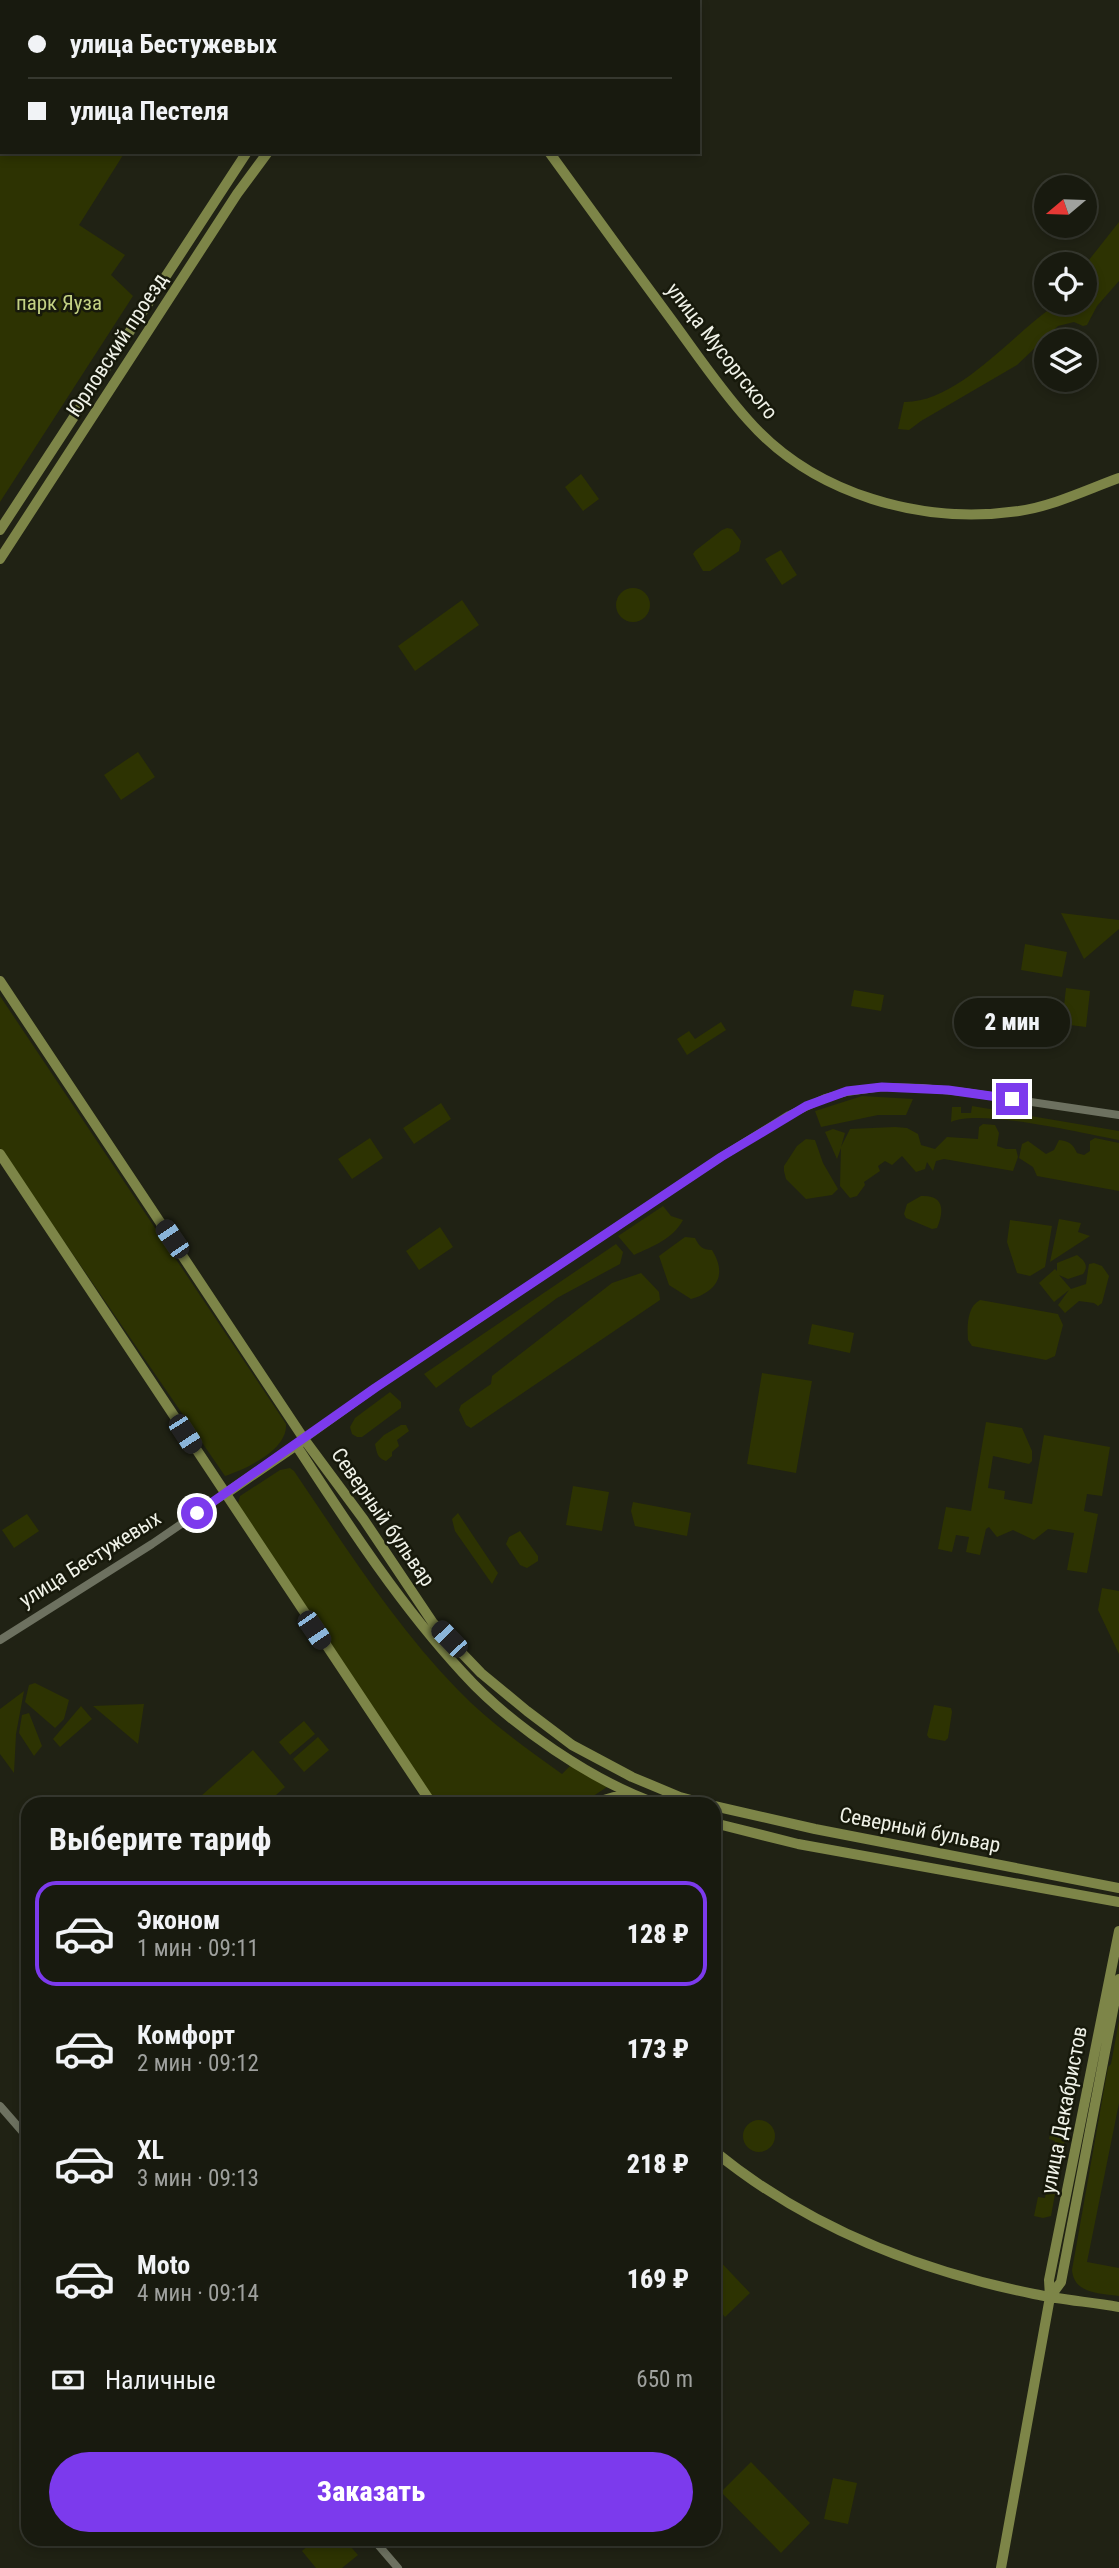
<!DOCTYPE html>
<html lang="ru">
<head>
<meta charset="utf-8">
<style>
  :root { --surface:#181a0f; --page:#25271d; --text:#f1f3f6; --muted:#9fa19e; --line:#36382f; --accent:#7c3aed }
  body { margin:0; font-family:"Roboto Condensed",sans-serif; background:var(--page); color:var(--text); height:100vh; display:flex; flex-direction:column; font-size:26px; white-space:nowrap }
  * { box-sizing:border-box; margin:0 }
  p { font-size:23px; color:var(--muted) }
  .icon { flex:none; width:38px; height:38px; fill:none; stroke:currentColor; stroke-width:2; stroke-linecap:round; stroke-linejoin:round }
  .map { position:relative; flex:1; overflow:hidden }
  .panel { position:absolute; left:21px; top:1797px; width:700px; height:749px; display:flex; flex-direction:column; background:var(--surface); border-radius:21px; box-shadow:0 4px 10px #0003,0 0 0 2px var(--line) }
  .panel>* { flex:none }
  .guide { position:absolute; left:0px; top:0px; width:700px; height:154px; box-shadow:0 4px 10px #0003,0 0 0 2px var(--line); display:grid; align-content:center; height:154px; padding:0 28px; background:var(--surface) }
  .needle { width:46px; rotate:251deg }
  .fabs { position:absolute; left:1034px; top:175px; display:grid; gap:14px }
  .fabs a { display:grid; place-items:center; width:63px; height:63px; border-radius:50%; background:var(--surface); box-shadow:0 4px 10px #0003,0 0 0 2px var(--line); font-size:35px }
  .end { position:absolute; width:32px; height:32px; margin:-16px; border:9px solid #7c3aed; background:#fff; box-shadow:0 0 0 4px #fff }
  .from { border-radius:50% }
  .bubble { position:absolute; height:49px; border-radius:24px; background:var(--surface); box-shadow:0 4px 10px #0003,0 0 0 2px var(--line); font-size:23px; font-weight:800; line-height:49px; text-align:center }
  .car { position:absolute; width:21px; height:42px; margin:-21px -10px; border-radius:9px; box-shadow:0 0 5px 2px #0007; background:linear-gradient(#222 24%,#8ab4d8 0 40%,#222 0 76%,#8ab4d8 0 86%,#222 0) }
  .guide b { display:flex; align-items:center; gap:24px; height:66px; font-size:26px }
  .guide b+b { border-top:2px solid var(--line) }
  .guide i { width:18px; height:18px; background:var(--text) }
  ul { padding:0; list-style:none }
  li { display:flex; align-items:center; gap:21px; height:105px; margin:0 14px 10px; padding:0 14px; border:4px solid transparent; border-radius:21px }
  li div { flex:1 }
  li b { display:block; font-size:26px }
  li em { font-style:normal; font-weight:800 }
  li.on { border-color:var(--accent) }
  li>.icon { width:63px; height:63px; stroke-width:1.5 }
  h2 { padding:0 28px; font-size:32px; line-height:84px }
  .pay { display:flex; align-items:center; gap:18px; height:77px; padding:0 28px; font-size:26px }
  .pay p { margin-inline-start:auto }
  .button { display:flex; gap:14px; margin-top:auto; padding:14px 28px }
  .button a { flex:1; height:80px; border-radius:42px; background:var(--accent); color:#fff; font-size:28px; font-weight:800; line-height:80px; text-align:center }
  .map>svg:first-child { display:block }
</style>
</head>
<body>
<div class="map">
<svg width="1119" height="2568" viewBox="0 0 1119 2568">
  <rect width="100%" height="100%" fill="#202214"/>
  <!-- green -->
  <path fill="#2d3302" d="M0 0H371L2 2V152H125L79 225 125 255 111 275 133 296 0 502Z
    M1119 222V281L1097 306 1087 325 1083 326 1074 322 1058 326 1017 365 921 421 909 430 898 429 904 402C955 403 1008 340 1047 311L1053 303H1085V265Z
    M581 474 599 499 583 511 565 487Z
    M727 528 732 529 741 541 739 551 710 571H703L693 554 695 551 722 530Z
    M781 550 797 575 782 585 765 559Z
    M616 605a17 17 0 1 1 34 0a17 17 0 1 1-34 0Z
    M462 600 479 625 415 671 398 646Z
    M138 752 155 777 121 800 104 775Z
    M1061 913 1119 920V929L1084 959Z
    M1025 944 1067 952 1062 977 1021 970Z
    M1066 988 1090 991 1086 1027 1062 1024Z
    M854 990 884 995 881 1011 851 1006Z
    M0 996 286 1424C288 1450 246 1469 225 1476L0 1148Z
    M721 1022 726 1030 687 1055 677 1039 689 1031 695 1039Z
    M862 1096 913 1099 906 1115H878L821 1127 815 1111Z
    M441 1103 451 1119 414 1144 403 1128Z
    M972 1106 1119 1131V1140C1084 1134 979 1108 951 1122L952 1107H961V1113H971Z
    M983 1124 995 1125 999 1133 997 1146 1006 1149H1016L1018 1157 1013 1171 944 1159 936 1161 933 1171 927 1162 925 1169 916 1172 902 1156 892 1165 885 1161 878 1166 880 1171 864 1182 865 1185 857 1196 850 1198 840 1186 841 1148 837 1159 825 1132 833 1129 845 1133 841 1147 850 1129 895 1127 907 1128 918 1134 921 1145 935 1149 947 1137 978 1139 979 1127Z
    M370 1138 383 1158 352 1179 338 1159Z
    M1095 1138 1119 1143V1191L1037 1176 1033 1167 1019 1158 1022 1144 1028 1141 1046 1154 1054 1150 1059 1140C1069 1141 1073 1144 1077 1153L1084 1155 1090 1151V1141Z
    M806 1139 815 1140 823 1163 838 1189 832 1195 806 1199 786 1179 784 1171V1166L797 1146Z
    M921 1196C945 1195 944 1211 937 1228L932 1229 906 1218 904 1214 907 1204Z
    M663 1206 671 1216 683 1220C673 1239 653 1246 634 1255L618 1236Z
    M1059 1219 1081 1223 1078 1232 1090 1236 1050 1262Z
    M1010 1220 1052 1226 1045 1267 1030 1276 1017 1273 1007 1242Z
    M440 1227 453 1247 419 1270 406 1251Z
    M685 1237 695 1238C699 1246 702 1250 712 1250 727 1274 718 1291 691 1299L669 1285 659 1256Z
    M616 1244 623 1252 620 1264 557 1298 436 1388 424 1374Z
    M1077 1255C1085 1261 1089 1266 1083 1274L1068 1279 1059 1275 1071 1289 1086 1284 1089 1264 1094 1263 1102 1266 1109 1276 1102 1303 1098 1306 1094 1303 1079 1301 1065 1313 1058 1305 1069 1290 1054 1302 1039 1283 1055 1269 1057 1271V1263Z
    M641 1273 659 1292 660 1300 471 1428 466 1425 459 1410 461 1405 491 1384 492 1376 612 1283Z
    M980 1300 1058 1314 1063 1325 1055 1356 1046 1360 972 1346 968 1340C967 1326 967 1307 980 1300Z
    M812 1324 854 1333 850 1353 808 1344Z
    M762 1373 812 1381 796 1473 747 1464Z
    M390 1392 401 1402V1408L362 1437H357L352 1434 350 1427 355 1418Z
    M986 1422 1022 1428 1032 1451V1461L1029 1464 993 1456 988 1488 1005 1491 1004 1499 1032 1504 1044 1435 1110 1447 1102 1496 1087 1494 1084 1511 1098 1514 1087 1573 1067 1570 1074 1533 1048 1529 1034 1540 1013 1530 997 1537 989 1527 986 1529 980 1555 966 1552 969 1537 956 1535 952 1552 938 1549 946 1507 971 1511Z
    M401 1425H406L409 1431 397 1440 399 1446 392 1452V1456L386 1461C377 1458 377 1453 375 1444L384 1435Z
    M290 1468 294 1471C345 1546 394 1624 458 1690 489 1722 526 1748 562 1774L571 1765 607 1787 581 1804H437L238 1504 240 1496 280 1470Z
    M573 1486 609 1492 602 1531 566 1525Z
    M633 1502 691 1513 687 1536 635 1526 631 1511Z
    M458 1513 498 1573 492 1584 455 1531 452 1519Z
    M27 1514 39 1531 14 1548 2 1530Z
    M520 1531 538 1556V1561L527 1568 520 1565 506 1544 509 1537Z
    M1102 1588 1119 1591V1654L1098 1610Z
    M35 1683 69 1700 64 1719 55 1728 25 1702 29 1685Z
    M24 1691 16 1734 14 1773 0 1754V1709Z
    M144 1704 138 1744 93 1706Z
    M934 1705 951 1708 952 1712 948 1738 945 1741 929 1738 927 1735Z
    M81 1706 92 1719 60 1747 53 1739Z
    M29 1713 42 1746 34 1756 19 1733 22 1715Z
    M304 1721 315 1734 290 1755 279 1742Z
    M318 1737 329 1750 304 1772 293 1759Z
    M253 1750 285 1787 266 1804H192Z
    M1119 2021V2103L1087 2262 1119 2268V2296C1099 2293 1074 2294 1072 2270L1108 2067 1111 2064Z
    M743 2136a16 16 0 1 1 32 0a16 16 0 1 1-32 0Z
    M1051 2131 1060 2134 1065 2139 1051 2216 1043 2218 1034 2216 1038 2197 1045 2198 1055 2141 1049 2139Z
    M714 2255 750 2293 725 2317 714 2305Z
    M751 2462 810 2523 781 2553 721 2492Z
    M833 2478 857 2483 848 2524 824 2519Z
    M315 2539H344L358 2555 342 2568H316L302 2551Z"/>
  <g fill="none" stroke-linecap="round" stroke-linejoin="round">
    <!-- street -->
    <path stroke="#6d7160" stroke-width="8" d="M304 1439 375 1388 721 1157 789 1115 825 1098 847 1092 882 1087 922 1088 964 1092 1119 1115
      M0 1640 152 1544 225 1494
      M0 2106 28 2138
      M373 2539 398 2568"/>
    <!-- secondary -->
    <path stroke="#7d8548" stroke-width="10" d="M433 0 435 2
      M392 2 394 0
      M416 2 418 0
      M549 152C588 206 628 261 668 315 694 350 719 388 748 420 814 495 922 525 1019 511 1053 506 1086 490 1119 478
      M0 530 247 152
      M0 559 237 194 268 152
      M0 981 304 1439 364 1520 433 1623 481 1673 527 1711 572 1745 632 1777 680 1797 706 1804
      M0 1154 432 1804
      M296 1445C347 1523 400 1605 463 1673 511 1726 594 1782 658 1804
      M225 1494 301 1442
      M590 1804 614 1797H635
      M714 1806 815 1829 1119 1888
      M714 1823 798 1844 1119 1902
      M714 2151C806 2226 919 2271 1034 2294 1062 2300 1091 2302 1119 2307
      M1050 2297 1061 2282 1119 1979
      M1001 2568 1050 2297 1049 2280 1119 1931"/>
  </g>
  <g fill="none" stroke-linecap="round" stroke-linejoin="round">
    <!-- route -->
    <path stroke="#7c3aed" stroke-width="9" d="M197 1513 375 1388 721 1157 806 1106 847 1091 882 1087 948 1090 1012 1099"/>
  </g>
  <g text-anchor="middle" stroke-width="5" stroke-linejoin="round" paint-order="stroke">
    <!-- park labels -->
    <g font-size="21" fill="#c3d183" stroke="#17190b">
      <text x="59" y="310">парк Яуза</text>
    </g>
    <!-- street labels -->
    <g font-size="21" fill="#f0f2e8" stroke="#17190b">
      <text transform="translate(117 345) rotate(-57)" y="7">Юрловский проезд</text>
      <text transform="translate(722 351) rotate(52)" y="7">улица Мусоргского</text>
      <text transform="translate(383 1517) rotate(55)" y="7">Северный бульвар</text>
      <text transform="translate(90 1559) rotate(-32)" y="7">улица Бестужевых</text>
      <text transform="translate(920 1830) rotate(11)" y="7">Северный бульвар</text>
      <text transform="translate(1064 2110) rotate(-79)" y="7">улица Декабристов</text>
    </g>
  </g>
</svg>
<div class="fabs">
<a><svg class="needle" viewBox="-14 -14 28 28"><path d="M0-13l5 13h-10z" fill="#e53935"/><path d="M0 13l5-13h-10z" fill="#9fa19e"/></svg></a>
<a><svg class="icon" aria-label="locate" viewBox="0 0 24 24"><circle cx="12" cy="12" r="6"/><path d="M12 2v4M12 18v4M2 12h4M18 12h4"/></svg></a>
<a><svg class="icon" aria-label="layers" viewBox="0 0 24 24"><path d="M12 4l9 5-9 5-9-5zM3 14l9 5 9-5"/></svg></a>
</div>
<i class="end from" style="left:197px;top:1513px"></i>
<i class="end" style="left:1012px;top:1099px"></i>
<div class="bubble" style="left:954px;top:998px;width:116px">2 мин</div>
<i class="car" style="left:172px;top:1239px;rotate:326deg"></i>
<i class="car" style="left:185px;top:1434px;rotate:147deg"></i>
<i class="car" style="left:314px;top:1630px;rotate:146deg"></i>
<i class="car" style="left:449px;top:1639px;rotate:316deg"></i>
<div class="guide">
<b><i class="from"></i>улица Бестужевых</b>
<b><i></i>улица Пестеля</b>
</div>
<section class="panel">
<h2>Выберите тариф</h2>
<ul>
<li class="on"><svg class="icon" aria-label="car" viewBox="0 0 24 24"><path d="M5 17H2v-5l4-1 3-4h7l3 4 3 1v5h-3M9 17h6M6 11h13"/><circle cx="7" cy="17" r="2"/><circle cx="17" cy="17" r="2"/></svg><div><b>Эконом</b><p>1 мин · 09:11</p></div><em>128 ₽</em></li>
<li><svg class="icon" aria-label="car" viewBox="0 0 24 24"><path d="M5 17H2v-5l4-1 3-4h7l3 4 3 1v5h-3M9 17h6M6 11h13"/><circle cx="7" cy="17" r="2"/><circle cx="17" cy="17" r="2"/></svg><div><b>Комфорт</b><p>2 мин · 09:12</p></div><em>173 ₽</em></li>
<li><svg class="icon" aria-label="car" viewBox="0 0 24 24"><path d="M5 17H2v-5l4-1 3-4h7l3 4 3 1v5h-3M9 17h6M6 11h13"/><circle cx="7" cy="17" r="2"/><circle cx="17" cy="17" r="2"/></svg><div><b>XL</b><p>3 мин · 09:13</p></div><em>218 ₽</em></li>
<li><svg class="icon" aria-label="car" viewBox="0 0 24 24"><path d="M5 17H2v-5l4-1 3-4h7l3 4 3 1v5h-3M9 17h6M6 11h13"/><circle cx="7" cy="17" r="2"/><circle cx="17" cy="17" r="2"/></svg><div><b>Moto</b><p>4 мин · 09:14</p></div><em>169 ₽</em></li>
</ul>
<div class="pay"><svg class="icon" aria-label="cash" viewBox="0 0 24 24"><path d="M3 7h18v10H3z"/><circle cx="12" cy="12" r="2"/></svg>Наличные<p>650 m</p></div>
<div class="button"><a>Заказать</a></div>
</section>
</div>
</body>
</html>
